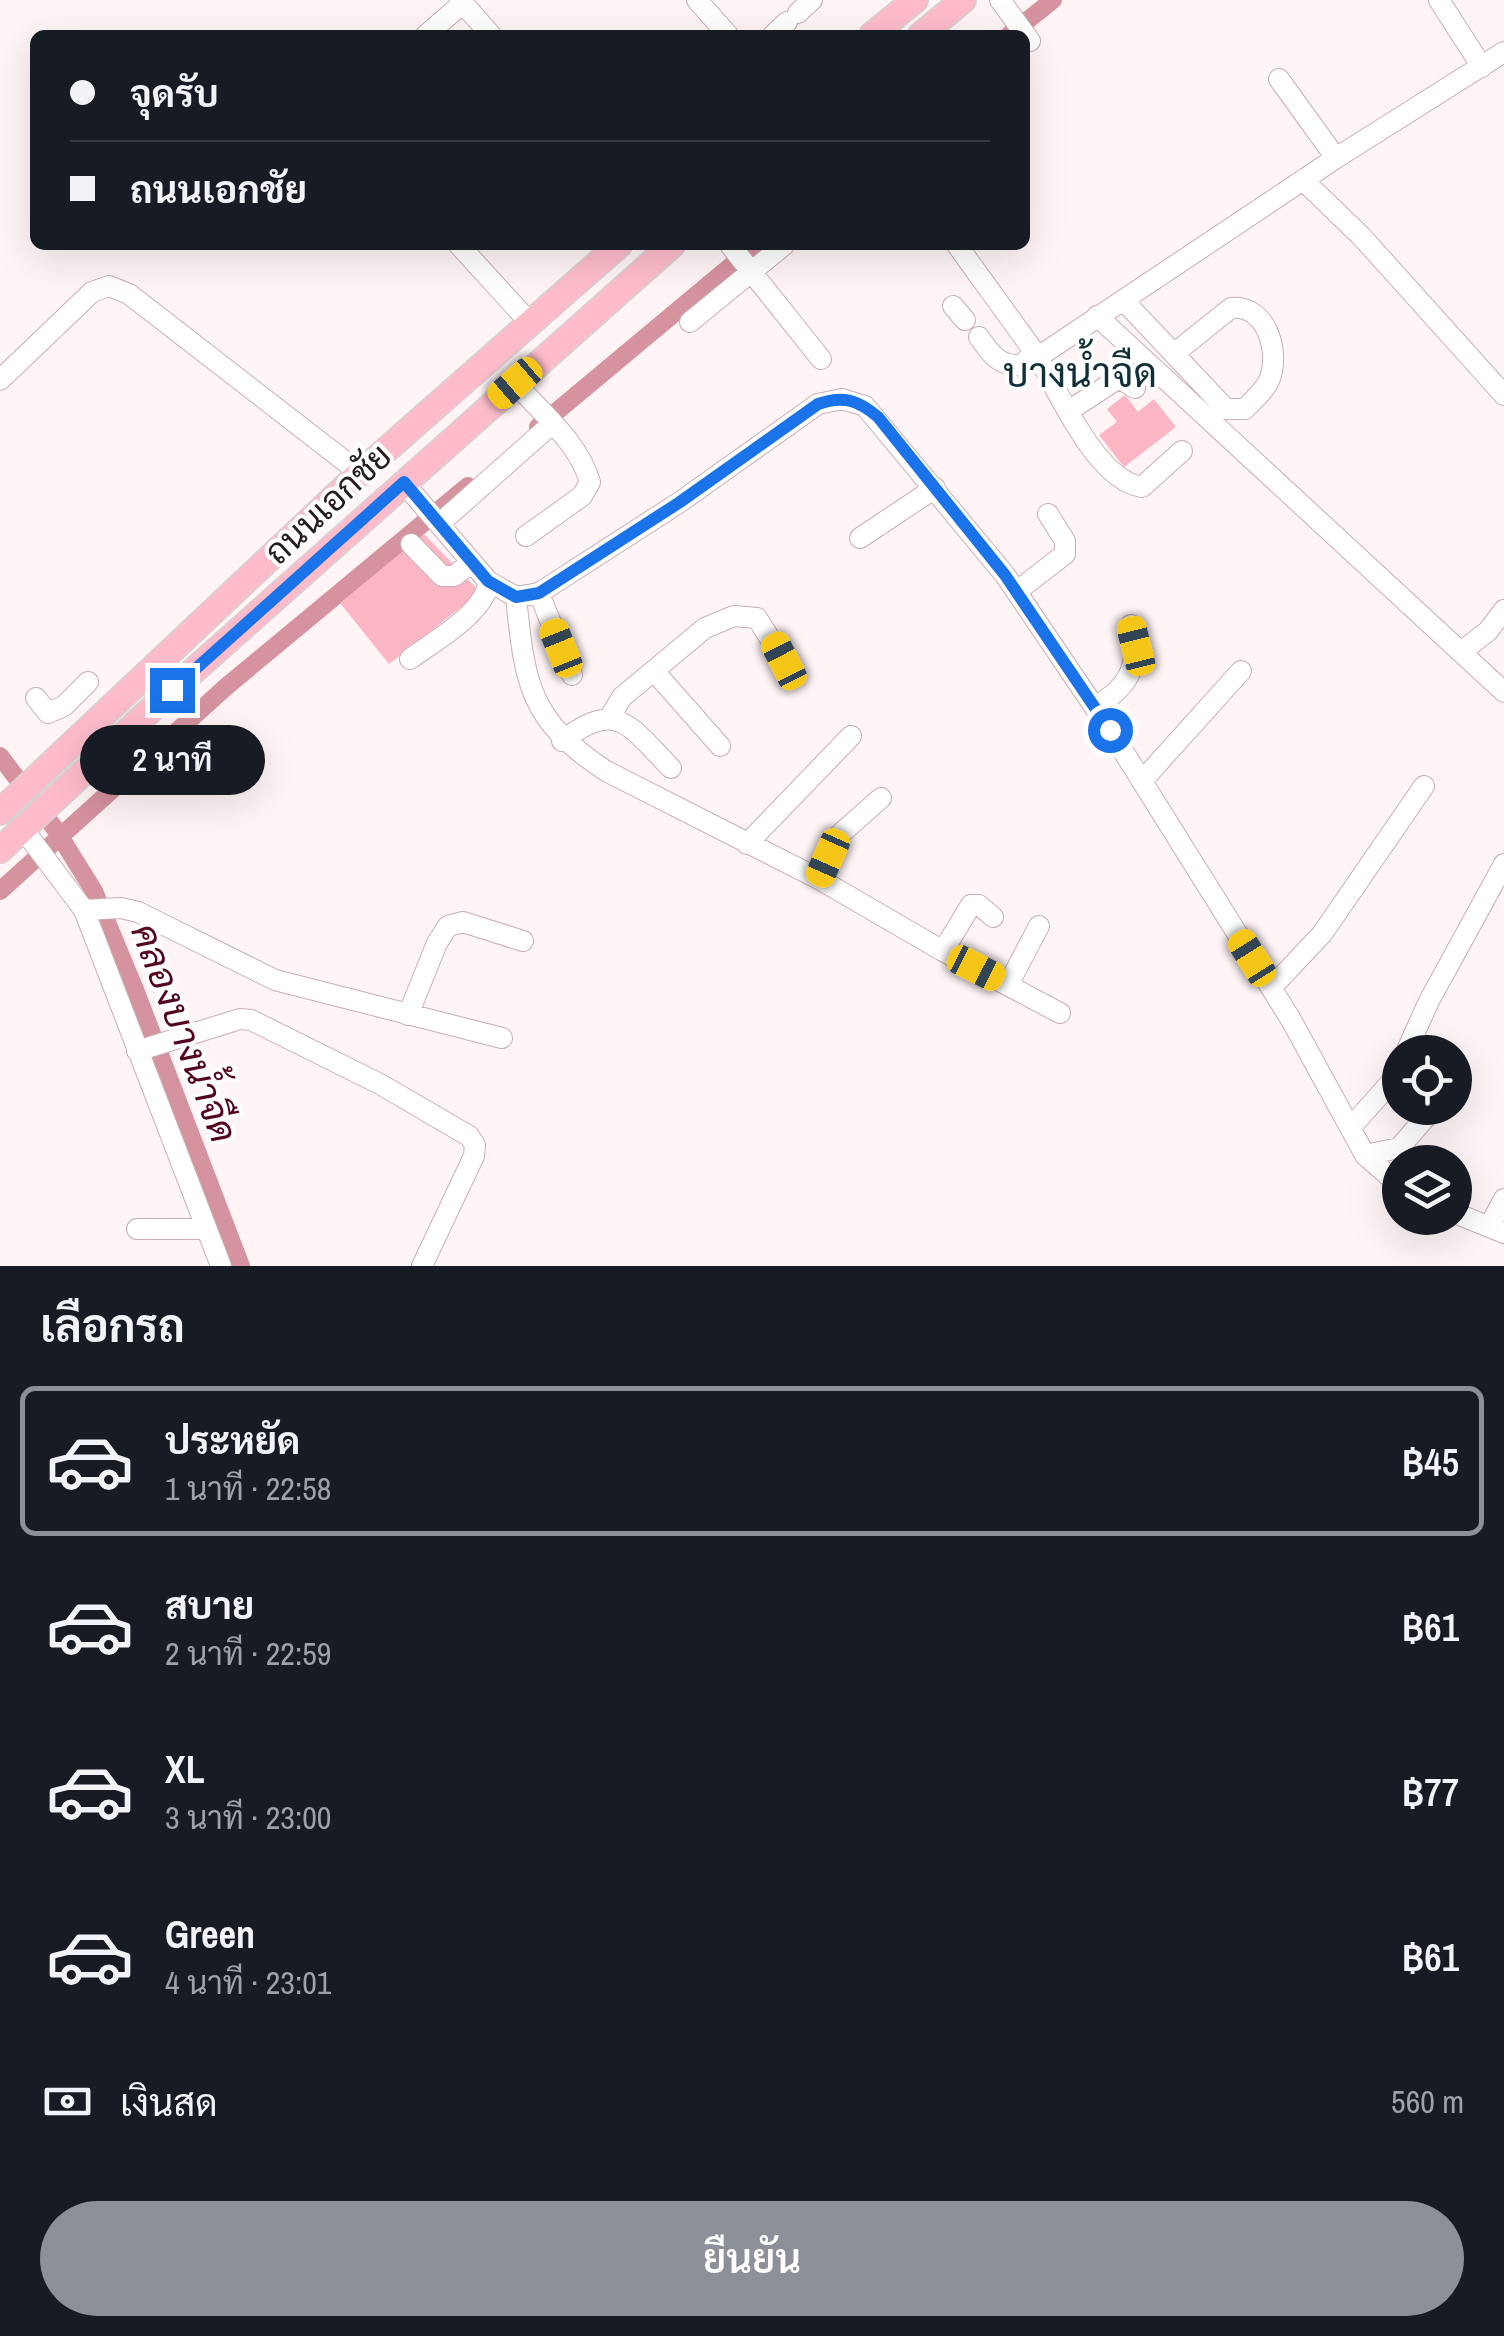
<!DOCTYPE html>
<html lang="th">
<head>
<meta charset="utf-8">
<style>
  :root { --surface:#171b24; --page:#20242c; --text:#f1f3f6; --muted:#9ea1a6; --line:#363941; --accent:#8c9099 }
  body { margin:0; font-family:"Archivo Narrow",Sarabun,sans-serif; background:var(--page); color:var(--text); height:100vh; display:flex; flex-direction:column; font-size:38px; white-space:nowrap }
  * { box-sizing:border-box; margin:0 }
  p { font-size:32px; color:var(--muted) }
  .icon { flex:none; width:55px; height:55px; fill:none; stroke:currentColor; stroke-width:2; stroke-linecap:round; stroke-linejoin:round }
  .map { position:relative; height:1266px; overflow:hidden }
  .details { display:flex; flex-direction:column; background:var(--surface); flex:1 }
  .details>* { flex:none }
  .guide { position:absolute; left:30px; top:30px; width:1000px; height:220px; border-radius:15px; box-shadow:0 10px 40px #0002; display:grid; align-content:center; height:220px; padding:0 40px; background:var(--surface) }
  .buttons { position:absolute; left:1382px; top:1035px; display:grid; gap:20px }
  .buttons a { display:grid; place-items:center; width:90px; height:90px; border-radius:50%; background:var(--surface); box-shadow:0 10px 40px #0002; font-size:50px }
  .end { position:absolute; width:45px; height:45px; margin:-22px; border:12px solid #1a73e8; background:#fff; box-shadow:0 0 0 5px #fff }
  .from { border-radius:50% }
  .bubble { position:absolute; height:70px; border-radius:35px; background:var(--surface); box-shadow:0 10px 40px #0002; font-size:32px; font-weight:600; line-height:70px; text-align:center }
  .car { position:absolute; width:30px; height:60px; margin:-30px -15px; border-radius:12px; box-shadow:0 0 8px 2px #0007; background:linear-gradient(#f5c518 24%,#345 0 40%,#f5c518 0 76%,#345 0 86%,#f5c518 0) }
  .guide b { display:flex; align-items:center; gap:35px; height:95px; font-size:38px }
  .guide b+b { border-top:2px solid var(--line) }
  .guide i { width:25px; height:25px; background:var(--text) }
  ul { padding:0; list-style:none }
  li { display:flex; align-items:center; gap:30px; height:150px; margin:0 20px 15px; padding:0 20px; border:5px solid transparent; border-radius:15px }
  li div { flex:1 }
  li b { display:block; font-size:38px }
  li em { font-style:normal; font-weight:600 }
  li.current { border-color:var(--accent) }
  li>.icon { width:90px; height:90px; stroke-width:1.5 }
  h2 { padding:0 40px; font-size:45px; line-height:120px }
  .pay { display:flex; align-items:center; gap:25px; height:110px; padding:0 40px; font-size:38px }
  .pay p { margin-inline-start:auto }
  .cta { display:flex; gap:20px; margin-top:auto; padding:20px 40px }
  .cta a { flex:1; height:115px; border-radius:60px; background:var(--accent); color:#fff; font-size:40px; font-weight:600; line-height:115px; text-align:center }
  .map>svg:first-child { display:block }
</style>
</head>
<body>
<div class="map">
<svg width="1504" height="1266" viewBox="0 0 1504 1266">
  <rect width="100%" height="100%" fill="#fff4f6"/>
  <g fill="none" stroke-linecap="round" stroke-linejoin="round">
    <!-- canal -->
    <path stroke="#d5929f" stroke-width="18" d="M1009 35 1053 0
      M538 427 756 245
      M0 756 56 830 94 891 136 992 241 1266
      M0 891 227 686 468 486"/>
  </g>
  <!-- building -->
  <path fill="#fcb6c3" d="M1125 395 1138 412 1154 399 1176 427 1124 467 1099 435 1117 422 1107 409Z
    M424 534 480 592 389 664 340 603Z"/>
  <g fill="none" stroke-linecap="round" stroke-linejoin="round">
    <!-- minor casing -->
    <g stroke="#c9afb3" stroke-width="22">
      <path id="minor" d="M460 0 491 35
        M697 0 728 35
        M1000 0 1030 41
        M1439 0 1482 67
        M798 13 812 0
        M426 35 463 3
        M773 35 787 22
        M1279 79 1336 158
        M1304 181 1362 237 1504 395
        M459 245 530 323
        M730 245 821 359
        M957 245 1038 357 1336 158 1504 52
        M1124 301 1226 409H1245C1253 400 1266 390 1270 378 1280 351 1266 304 1231 308L1176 352
        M953 306 965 320
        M1097 316 1504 692
        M690 322 784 245
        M979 337C991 354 999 367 1022 365L1034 352
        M1038 357C1060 394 1096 480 1142 487L1182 451
        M0 380 92 292 109 286 129 294 360 473
        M515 383C542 413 579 443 590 482L582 496 526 536
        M1070 410 1119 378 1135 388
        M403 482 488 581 516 597 539 593 680 502 818 404 842 399 865 406 1005 575 1110 730 1290 1018 1365 1155 1400 1186
        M439 524 553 423
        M860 538 935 488
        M411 544 442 576H454L471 563
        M1017 591 1065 554V541L1048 514
        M539 593 572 675
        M516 597C525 685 529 720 606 771L819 879 943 951 1060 1013
        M1461 652 1488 631 1504 610
        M410 659C433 642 488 611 488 581
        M654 671 720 746
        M36 698 48 713 64 706 88 682
        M1095 707C1129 687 1141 665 1131 625
        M610 717 622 697 705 628 734 616 757 618 784 661
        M562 741C618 698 629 726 671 768
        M1142 781 1241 671
        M23 829 84 910 221 1266
        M747 844 851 736
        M819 879 838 836 881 798
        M84 910 121 908 138 912 275 980 502 1038
        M943 951 971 905H979L993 917
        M1008 985 1039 926
        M1271 988 1322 934 1424 786
        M408 1015 437 943 448 926 463 922 523 941
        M137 1051 240 1019 251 1020 380 1084 469 1136 475 1145 474 1156 422 1266
        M1406 1052 1429 1001 1504 864
        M1351 1127 1393 1080 1400 1064
        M1365 1155 1399 1148 1426 1117
        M1455 1213 1504 1233
        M1489 1227 1504 1199
        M137 1229H205"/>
    </g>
    <!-- major casing -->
    <g stroke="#d4d2d2" stroke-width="28">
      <path id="major" d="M872 35 915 0
        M921 35 963 0
        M0 812 360 473 619 245
        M0 850 172 690 672 245"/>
    </g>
    <!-- minor -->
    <use href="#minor" stroke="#fff" stroke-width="20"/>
    <!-- major -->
    <use href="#major" stroke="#febccb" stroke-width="25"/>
  </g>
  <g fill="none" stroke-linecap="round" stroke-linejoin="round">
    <!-- route -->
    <path stroke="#1a73e8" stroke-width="12" d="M172 690 404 482 488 581 516 597 539 593 680 502 818 404C843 395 858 400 878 417L1005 575 1110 730"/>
  </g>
  <g text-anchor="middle" stroke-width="8" stroke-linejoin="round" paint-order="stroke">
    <!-- street labels -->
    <g font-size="35" fill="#261d1f" stroke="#fff">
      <text transform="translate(328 504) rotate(-43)" y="12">ถนนเอกชัย</text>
    </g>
    <!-- water labels -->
    <g font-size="38" font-style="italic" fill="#530222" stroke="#fff">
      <text transform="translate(184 1033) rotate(69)" y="13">คลองบางน้ำจืด</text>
    </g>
    <!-- quarter labels -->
    <g font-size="40" fill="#0f3037" stroke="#fff">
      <text x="1080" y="387">บางน้ำจืด</text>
    </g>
  </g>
</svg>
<div class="buttons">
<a><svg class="icon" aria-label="locate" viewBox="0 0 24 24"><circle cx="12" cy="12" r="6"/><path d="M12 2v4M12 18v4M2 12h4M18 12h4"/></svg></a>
<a><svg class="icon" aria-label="layers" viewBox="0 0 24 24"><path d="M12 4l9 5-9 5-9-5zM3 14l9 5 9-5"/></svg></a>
</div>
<i class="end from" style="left:1110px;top:730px"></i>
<i class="end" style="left:172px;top:690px"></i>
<div class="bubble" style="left:80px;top:725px;width:185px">2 นาที</div>
<i class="car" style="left:515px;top:383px;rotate:229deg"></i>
<i class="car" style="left:1136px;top:646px;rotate:346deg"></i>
<i class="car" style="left:561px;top:648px;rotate:338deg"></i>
<i class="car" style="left:784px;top:661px;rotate:333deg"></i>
<i class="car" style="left:828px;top:858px;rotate:204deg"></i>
<i class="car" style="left:1252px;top:958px;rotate:328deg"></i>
<i class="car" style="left:976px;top:968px;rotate:117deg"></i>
<div class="guide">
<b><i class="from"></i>จุดรับ</b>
<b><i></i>ถนนเอกชัย</b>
</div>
</div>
<section class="details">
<h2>เลือกรถ</h2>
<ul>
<li class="current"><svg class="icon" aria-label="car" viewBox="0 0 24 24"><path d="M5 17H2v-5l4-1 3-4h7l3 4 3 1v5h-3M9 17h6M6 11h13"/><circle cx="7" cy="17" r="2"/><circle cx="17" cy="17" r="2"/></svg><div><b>ประหยัด</b><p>1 นาที · 22:58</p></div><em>฿45</em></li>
<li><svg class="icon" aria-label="car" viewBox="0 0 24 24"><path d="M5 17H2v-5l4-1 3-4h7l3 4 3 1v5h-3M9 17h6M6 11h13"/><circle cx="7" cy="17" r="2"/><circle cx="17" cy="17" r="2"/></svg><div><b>สบาย</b><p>2 นาที · 22:59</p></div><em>฿61</em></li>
<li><svg class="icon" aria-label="car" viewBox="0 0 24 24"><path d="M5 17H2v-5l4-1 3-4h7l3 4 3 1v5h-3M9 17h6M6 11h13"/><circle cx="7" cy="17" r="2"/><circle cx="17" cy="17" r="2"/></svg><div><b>XL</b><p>3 นาที · 23:00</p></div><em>฿77</em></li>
<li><svg class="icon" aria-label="car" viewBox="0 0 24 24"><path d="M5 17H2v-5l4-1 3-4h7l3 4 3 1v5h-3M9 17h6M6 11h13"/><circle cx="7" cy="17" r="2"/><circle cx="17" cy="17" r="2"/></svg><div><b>Green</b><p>4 นาที · 23:01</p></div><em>฿61</em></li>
</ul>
<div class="pay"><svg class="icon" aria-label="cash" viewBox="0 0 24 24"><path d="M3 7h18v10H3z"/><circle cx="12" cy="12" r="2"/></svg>เงินสด<p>560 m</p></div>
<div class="cta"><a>ยืนยัน</a></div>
</section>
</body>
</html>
